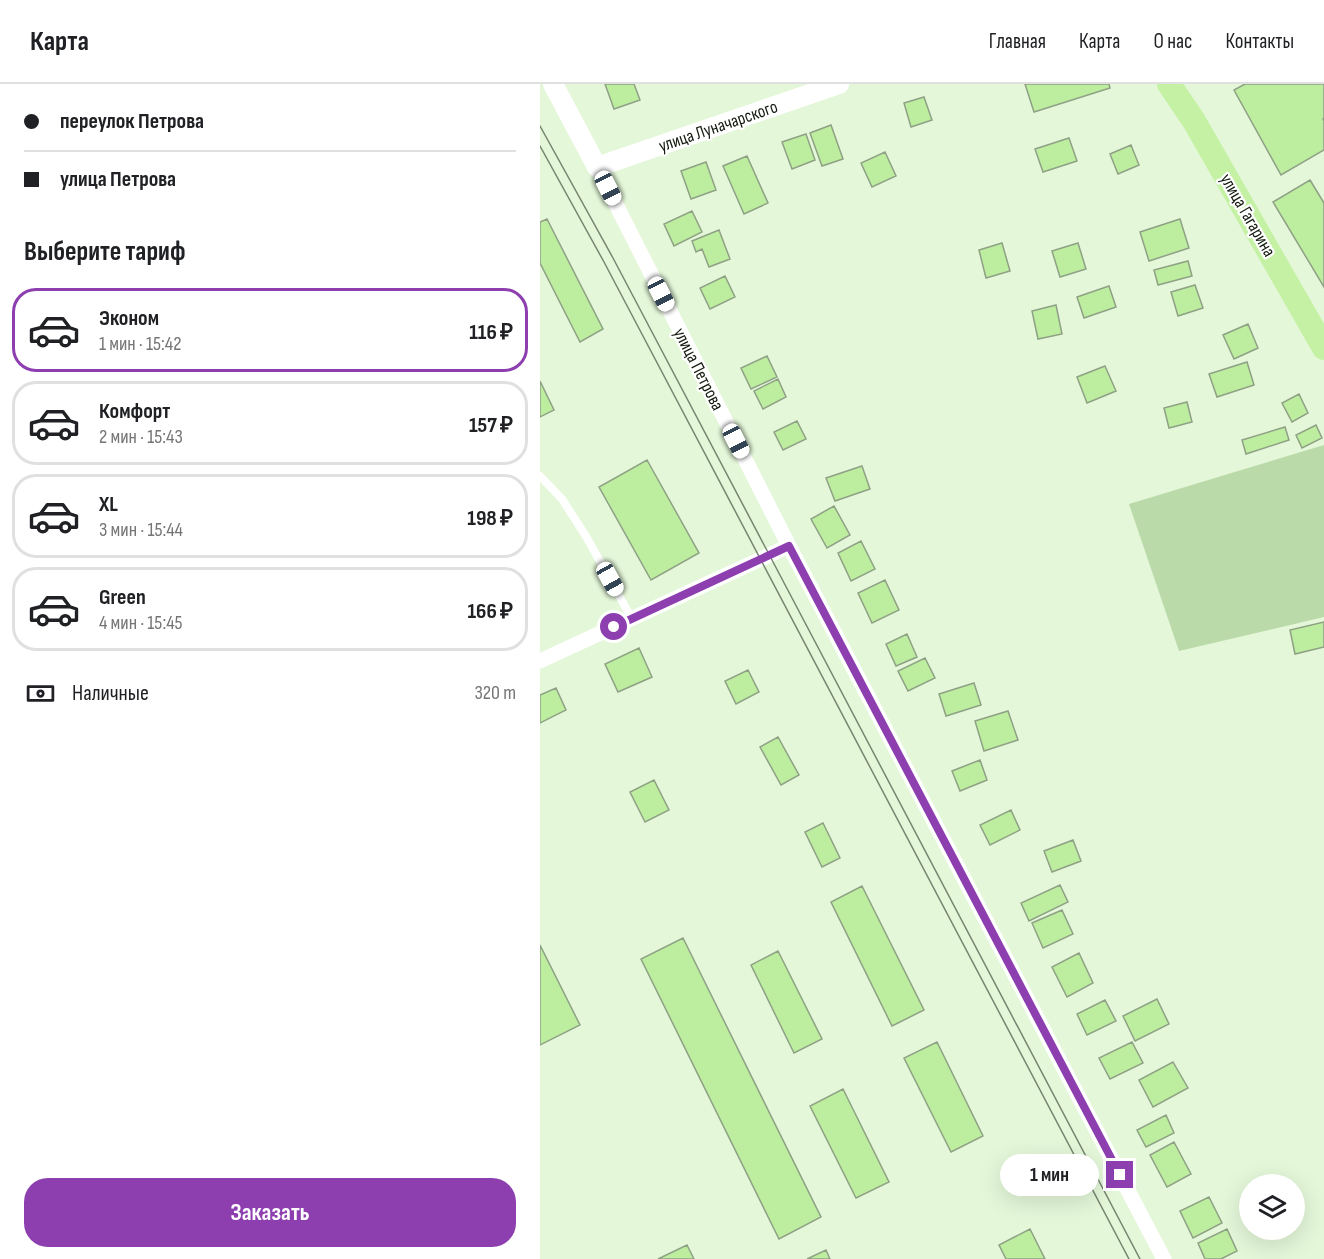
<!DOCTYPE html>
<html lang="ru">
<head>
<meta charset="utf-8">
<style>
  :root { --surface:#fff; --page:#f6f6f6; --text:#202124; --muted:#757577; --line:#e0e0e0; --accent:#8d3fb0 }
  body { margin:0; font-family:"Sofia Sans Condensed",sans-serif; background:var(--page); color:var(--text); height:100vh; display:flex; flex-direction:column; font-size:22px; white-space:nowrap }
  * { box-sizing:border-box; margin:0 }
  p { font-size:20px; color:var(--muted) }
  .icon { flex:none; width:33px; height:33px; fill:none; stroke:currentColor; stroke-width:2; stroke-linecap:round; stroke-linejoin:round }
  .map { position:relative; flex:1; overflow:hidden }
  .side { display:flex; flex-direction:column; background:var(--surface); width:540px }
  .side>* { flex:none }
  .guide { display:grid; align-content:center; height:132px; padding:0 24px; background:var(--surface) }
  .tools { position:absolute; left:699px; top:1090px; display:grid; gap:12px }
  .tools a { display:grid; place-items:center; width:66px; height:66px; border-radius:50%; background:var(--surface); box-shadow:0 6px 24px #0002; font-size:30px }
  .end { position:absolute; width:27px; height:27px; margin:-14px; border:8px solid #8d3fb0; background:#fff; box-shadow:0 0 0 3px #fff }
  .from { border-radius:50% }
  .bubble { position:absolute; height:42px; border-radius:21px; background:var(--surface); box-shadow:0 6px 24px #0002; font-size:20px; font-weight:700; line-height:42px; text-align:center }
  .car { position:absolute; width:18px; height:36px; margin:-18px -9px; border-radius:8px; box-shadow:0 0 4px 2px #0007; background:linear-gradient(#fff 24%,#345 0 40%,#fff 0 76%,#345 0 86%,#fff 0) }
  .guide b { display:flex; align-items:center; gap:21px; height:57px; font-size:22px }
  .guide b+b { border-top:2px solid var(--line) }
  .guide i { width:15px; height:15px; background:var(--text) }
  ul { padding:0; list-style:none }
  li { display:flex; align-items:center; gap:18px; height:84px; margin:0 12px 9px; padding:0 12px; border:3px solid var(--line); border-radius:24px }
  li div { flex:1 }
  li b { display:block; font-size:22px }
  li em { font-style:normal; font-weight:700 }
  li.selected { border-color:var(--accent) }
  li>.icon { width:54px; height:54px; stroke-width:1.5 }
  h2 { padding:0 24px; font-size:27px; line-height:72px }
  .pay { display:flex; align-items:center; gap:15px; height:66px; padding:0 24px; font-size:22px }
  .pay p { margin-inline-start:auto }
  .button { display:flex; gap:12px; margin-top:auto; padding:12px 24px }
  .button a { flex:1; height:69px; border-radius:24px; background:var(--accent); color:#fff; font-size:24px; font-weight:700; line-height:69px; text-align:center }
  header { display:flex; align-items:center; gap:36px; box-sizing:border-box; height:84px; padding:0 30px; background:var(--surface); border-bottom:2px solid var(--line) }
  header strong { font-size:28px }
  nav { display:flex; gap:33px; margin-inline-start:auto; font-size:21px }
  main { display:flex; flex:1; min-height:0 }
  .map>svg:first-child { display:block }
</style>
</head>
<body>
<header>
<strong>Карта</strong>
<nav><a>Главная</a><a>Карта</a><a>О нас</a><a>Контакты</a></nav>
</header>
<main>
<section class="side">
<div class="guide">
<b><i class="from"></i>переулок Петрова</b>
<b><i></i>улица Петрова</b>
</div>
<h2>Выберите тариф</h2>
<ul>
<li class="selected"><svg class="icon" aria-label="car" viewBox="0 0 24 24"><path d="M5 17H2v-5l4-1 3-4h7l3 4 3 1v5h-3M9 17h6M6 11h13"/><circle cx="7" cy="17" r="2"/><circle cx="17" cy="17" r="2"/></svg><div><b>Эконом</b><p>1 мин · 15:42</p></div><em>116 ₽</em></li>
<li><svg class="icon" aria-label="car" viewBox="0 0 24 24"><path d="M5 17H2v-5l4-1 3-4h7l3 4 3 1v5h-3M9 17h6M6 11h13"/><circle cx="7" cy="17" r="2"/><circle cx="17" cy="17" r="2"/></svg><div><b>Комфорт</b><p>2 мин · 15:43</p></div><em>157 ₽</em></li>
<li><svg class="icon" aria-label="car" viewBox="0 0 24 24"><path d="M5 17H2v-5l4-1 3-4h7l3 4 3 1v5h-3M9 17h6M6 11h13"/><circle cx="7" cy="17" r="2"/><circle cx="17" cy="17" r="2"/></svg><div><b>XL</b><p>3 мин · 15:44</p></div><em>198 ₽</em></li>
<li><svg class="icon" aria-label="car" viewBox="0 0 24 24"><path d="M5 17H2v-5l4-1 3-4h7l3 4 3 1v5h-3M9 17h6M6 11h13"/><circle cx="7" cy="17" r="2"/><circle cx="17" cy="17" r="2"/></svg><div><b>Green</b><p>4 мин · 15:45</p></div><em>166 ₽</em></li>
</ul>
<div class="pay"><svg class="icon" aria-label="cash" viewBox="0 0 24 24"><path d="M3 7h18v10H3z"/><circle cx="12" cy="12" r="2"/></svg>Наличные<p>320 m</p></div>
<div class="button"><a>Заказать</a></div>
</section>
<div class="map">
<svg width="784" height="1175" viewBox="0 0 784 1175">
  <rect width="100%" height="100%" fill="#e4f7d9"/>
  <!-- green -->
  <path fill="#bbdaa9" d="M784 361V533L639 567 589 420Z"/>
  <!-- building -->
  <path fill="#bded9f" stroke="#8fa185" stroke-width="1.5" d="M65 0H94L100 16 74 25Z
    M485 0H569L570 4 494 28Z
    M705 0H784V34L783 35 784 37V66L741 91 694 6Z
    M384 13 392 36 371 43 364 19Z
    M291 41 303 75 282 82 270 49Z
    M266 50 275 76 252 85 242 58Z
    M529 54 537 77 503 88 495 65Z
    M591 61 599 81 578 90 570 70Z
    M345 68 356 92 332 103 321 79Z
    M207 72 228 119 204 130 183 82Z
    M166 78 176 106 151 115 141 87Z
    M770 96 784 119V203L733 118Z
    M152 127 162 148 134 162 124 140Z
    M7 135 63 245 40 258 0 179V138Z
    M640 135 649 164 609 177 600 148Z
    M179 146 190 175 169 183 162 165 156 168 152 157Z
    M462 159 470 187 446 194 439 166Z
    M538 159 546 185 520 193 512 167Z
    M648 177 652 192 618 201 614 186Z
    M185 192 195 213 170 225 160 204Z
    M655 201 663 224 638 232 631 208Z
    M569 202 576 223 544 234 537 213Z
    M516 221 522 250 498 255 492 227Z
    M708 240 718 264 694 275 683 251Z
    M227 272 237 293 211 305 201 284Z
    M707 278 714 301 677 313 669 290Z
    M565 282 576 307 547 319 537 293Z
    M238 295 246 313 223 325 214 307Z
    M0 297 14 326 0 333Z
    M759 310 768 329 752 338 742 319Z
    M647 318 652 338 629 344 624 324Z
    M257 337 266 355 243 366 234 348Z
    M776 341 782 354 762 364 756 351Z
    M745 343 749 356 706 370 702 356Z
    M107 376 159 469 111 496 59 403Z
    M322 382 330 405 295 417 286 394Z
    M294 422 310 451 287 464 271 435Z
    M321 457 335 485 311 497 298 469Z
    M345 496 359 526 332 539 318 509Z
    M784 538V563L755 570 750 546Z
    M367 550 377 573 356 582 346 560Z
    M99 564 112 593 78 608 65 580Z
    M385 574 395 594 368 607 358 587Z
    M208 586 219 608 196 620 185 597Z
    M434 599 441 621 406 632 399 610Z
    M16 604 26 626 0 639V611Z
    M468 627 478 656 444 667 435 637Z
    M238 653 259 691 241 701 220 663Z
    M440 676 447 696 420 707 412 687Z
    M114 696 129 726 105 738 90 708Z
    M471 726 480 746 450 761 440 741Z
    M283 739 300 774 282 783 265 748Z
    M533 756 541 777 512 788 504 767Z
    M520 801 528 818 489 837 481 819Z
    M322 802 384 926 352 942 291 818Z
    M522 826 533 850 503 864 492 839Z
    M143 854 281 1133 239 1155 101 875Z
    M0 861 40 941 0 961Z
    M238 867 282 955 254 969 211 881Z
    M539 869 553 899 527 913 512 883Z
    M617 915 629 940 595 957 583 932Z
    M565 916 576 937 547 951 537 930Z
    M397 958 443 1052 411 1068 364 974Z
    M592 958 603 979 570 995 559 974Z
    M633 978 648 1004 613 1023 599 996Z
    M303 1005 349 1098 316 1114 270 1022Z
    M626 1031 634 1049 606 1063 597 1046Z
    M634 1058 651 1090 627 1103 610 1071Z
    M669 1113 682 1139 653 1154 640 1127Z
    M490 1145 505 1175H466L459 1161Z
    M687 1145 697 1167 681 1175H665L658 1159Z
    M147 1161 154 1175H118Z
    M286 1166 290 1175H267Z"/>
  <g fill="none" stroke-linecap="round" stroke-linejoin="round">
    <!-- service -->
    <path stroke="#fff" stroke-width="8" d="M0 392 22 415 47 454 92 535"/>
    <!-- minor -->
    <path stroke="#fff" stroke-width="15" d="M57 83 249 462 624 1175
      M0 577 249 462"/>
    <!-- tertiary -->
    <path stroke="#fff" stroke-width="20" d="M13 0 57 83 299 0"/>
    <!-- primary -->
    <path stroke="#c4f1a3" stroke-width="24" d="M629 0 654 37 784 264"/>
    <!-- tram -->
    <path stroke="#788571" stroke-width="1.5" d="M0 42 73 174 600 1175
      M0 62 64 178 589 1175"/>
  </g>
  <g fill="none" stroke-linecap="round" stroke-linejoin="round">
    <!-- route -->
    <path stroke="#8d3fb0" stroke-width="8" d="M74 543 249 462 580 1091"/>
  </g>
  <g text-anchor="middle" stroke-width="4.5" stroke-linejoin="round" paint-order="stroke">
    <!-- street labels -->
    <g font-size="18" fill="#141b10" stroke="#fff">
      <text transform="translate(178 42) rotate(-19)" y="6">улица Луначарского</text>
      <text transform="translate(708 131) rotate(60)" y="6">улица Гагарина</text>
      <text transform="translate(159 285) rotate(63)" y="6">улица Петрова</text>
    </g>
  </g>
</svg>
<div class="tools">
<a><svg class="icon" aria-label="layers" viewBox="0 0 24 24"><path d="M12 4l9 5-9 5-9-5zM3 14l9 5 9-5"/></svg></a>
</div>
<i class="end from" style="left:74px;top:543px"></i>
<i class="end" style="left:580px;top:1091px"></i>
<div class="bubble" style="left:460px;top:1070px;width:99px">1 мин</div>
<i class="car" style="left:68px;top:104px;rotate:153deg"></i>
<i class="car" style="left:121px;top:210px;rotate:153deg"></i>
<i class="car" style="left:196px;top:357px;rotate:153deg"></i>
<i class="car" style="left:70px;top:495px;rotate:151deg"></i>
</div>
</main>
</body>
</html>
